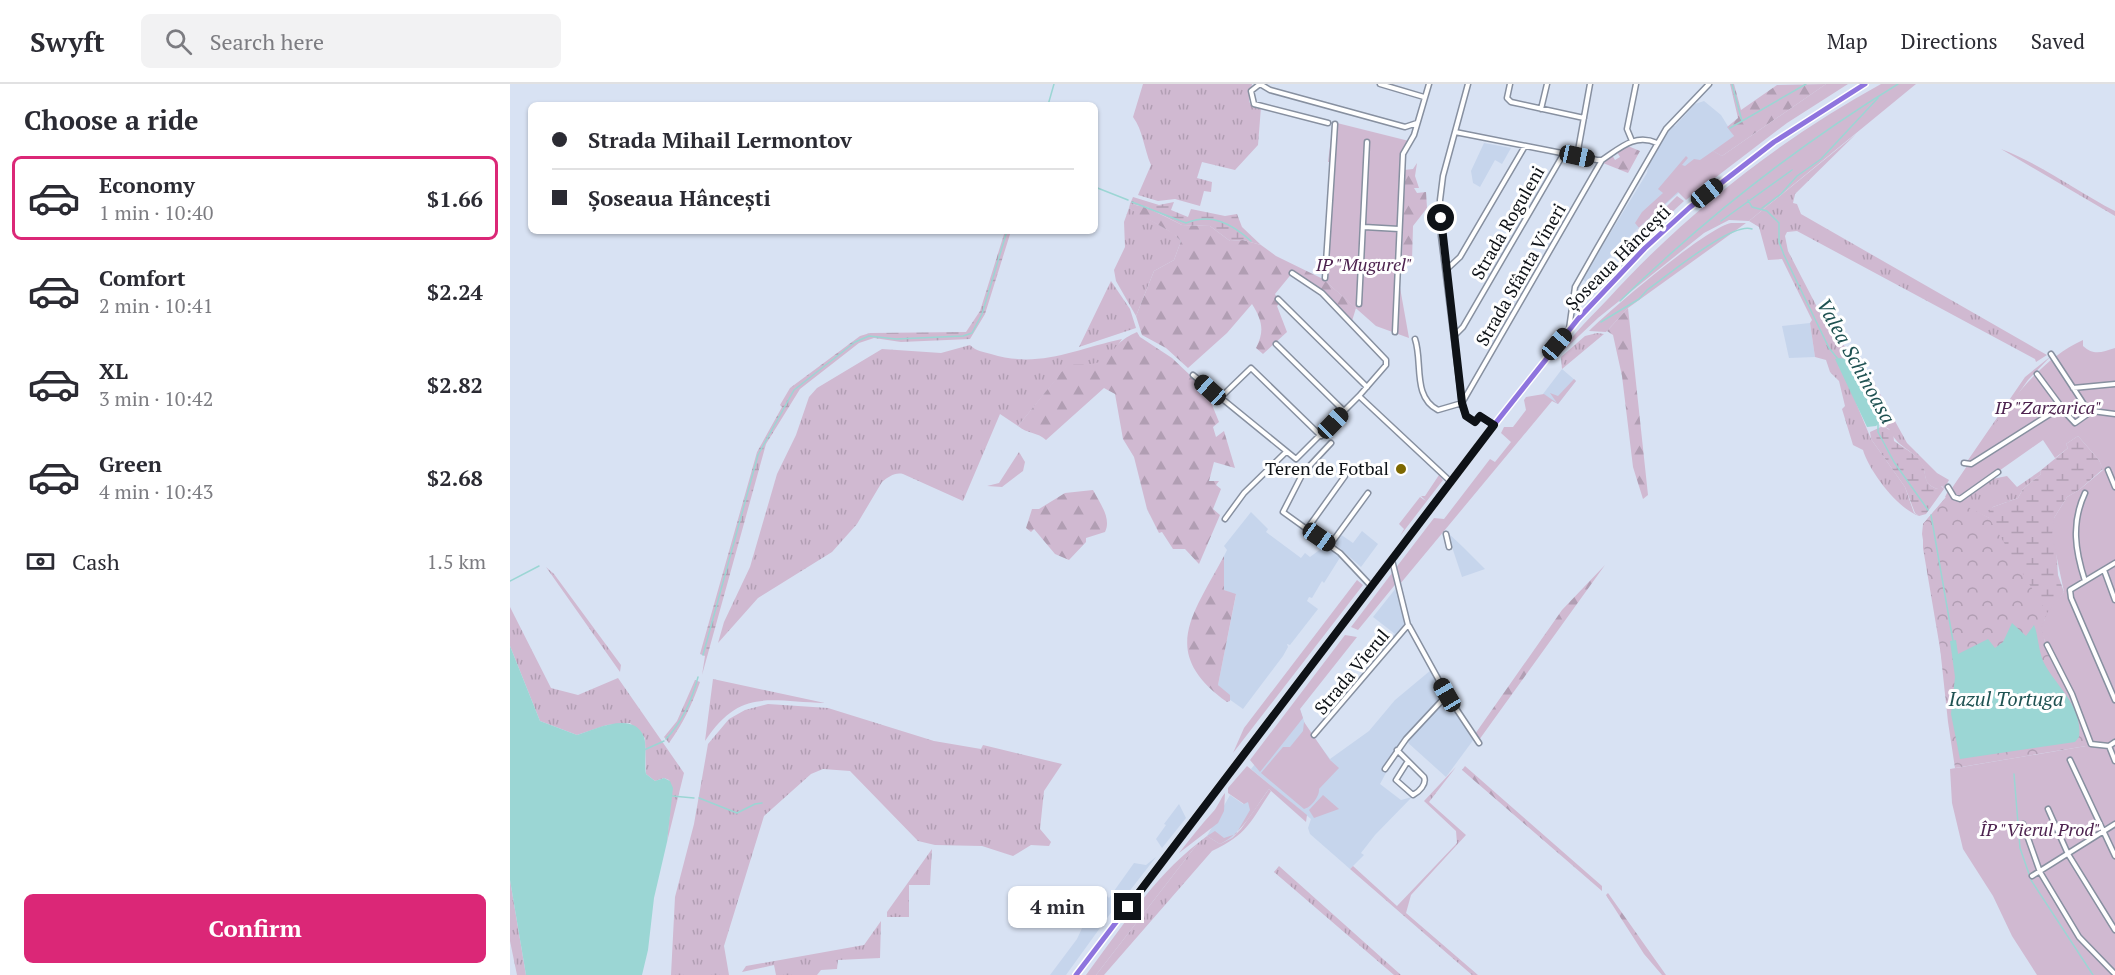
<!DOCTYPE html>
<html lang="en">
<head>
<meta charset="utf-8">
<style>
  :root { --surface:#fff; --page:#f2f2f3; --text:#2b2b33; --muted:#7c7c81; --line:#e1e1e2; --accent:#db2777 }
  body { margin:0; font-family:"PT Serif",serif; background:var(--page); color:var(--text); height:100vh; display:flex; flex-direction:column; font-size:22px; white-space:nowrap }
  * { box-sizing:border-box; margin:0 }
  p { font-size:20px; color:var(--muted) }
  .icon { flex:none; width:33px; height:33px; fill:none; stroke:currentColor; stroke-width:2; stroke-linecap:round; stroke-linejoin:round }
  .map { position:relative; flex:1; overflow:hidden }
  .drawer { display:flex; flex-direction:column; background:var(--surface); width:510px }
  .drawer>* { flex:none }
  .hud { position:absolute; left:18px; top:18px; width:570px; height:132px; border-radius:9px; box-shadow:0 2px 4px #0004; display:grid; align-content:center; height:132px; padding:0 24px; background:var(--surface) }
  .end { position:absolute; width:27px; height:27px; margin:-14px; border:8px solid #0e1217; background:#fff; box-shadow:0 0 0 3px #fff }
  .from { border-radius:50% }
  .bubble { position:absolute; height:42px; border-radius:9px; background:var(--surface); box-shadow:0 2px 4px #0004; font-size:20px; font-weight:700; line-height:42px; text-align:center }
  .car { position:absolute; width:18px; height:36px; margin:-18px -9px; border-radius:8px; box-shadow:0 0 4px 2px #0007; background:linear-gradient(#222 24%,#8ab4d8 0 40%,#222 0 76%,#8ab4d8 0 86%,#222 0) }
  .hud b { display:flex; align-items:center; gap:21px; height:57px; font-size:22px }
  .hud b+b { border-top:2px solid var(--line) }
  .hud i { width:15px; height:15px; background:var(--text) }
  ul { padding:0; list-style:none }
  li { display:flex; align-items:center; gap:18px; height:84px; margin:0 12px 9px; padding:0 12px; border:3px solid transparent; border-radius:9px }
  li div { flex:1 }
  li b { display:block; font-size:22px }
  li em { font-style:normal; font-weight:700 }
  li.current { border-color:var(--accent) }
  li>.icon { width:54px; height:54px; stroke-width:1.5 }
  h2 { padding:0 24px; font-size:27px; line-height:72px }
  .pay { display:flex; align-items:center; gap:15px; height:66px; padding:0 24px; font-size:22px }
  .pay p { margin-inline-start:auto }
  .cta { display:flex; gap:12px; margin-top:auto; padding:12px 24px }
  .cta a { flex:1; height:69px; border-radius:9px; background:var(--accent); color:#fff; font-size:24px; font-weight:700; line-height:69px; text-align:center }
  header { display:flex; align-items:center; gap:36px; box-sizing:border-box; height:84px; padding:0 30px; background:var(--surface); border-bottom:2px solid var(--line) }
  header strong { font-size:28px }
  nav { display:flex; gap:33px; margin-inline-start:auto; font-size:21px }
  .search { width:420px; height:54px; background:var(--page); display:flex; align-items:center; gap:15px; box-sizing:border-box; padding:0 21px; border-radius:9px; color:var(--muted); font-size:22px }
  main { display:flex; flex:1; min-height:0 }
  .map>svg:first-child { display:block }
</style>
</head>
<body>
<header>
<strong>Swyft</strong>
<div class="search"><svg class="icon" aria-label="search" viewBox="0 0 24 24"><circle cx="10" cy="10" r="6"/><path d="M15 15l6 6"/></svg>Search here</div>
<nav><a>Map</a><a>Directions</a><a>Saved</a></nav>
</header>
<main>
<section class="drawer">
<h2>Choose a ride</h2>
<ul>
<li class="current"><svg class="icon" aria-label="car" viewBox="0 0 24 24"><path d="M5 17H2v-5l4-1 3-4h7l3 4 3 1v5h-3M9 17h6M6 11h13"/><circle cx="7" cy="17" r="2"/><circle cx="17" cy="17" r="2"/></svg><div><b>Economy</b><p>1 min · 10:40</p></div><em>$1.66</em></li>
<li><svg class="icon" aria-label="car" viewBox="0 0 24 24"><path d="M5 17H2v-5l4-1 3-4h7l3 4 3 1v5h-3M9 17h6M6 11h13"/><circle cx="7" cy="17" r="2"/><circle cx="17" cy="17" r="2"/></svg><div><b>Comfort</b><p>2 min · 10:41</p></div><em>$2.24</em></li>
<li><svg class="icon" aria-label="car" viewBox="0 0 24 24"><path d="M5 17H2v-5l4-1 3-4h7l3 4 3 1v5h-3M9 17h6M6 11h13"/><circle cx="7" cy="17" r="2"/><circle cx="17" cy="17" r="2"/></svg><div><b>XL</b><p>3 min · 10:42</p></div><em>$2.82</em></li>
<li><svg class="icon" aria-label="car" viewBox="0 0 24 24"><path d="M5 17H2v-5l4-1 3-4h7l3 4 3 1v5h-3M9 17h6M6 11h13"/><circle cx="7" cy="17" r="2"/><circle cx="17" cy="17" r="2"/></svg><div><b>Green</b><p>4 min · 10:43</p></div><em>$2.68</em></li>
</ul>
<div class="pay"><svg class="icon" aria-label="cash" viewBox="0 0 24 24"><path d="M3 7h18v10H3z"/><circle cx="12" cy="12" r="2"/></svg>Cash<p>1.5 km</p></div>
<div class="cta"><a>Confirm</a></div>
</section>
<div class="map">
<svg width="1605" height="891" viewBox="0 0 1605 891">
  <defs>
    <pattern id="grass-tufts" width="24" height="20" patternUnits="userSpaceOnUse" patternTransform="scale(1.5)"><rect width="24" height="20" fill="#d0b9d1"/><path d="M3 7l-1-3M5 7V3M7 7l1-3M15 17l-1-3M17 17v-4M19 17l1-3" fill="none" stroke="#b19eb3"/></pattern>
    <pattern id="forest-firs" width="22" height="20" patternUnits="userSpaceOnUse" patternTransform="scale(1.5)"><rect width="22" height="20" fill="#d0b9d1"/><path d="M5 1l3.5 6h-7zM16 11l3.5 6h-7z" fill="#b19eb3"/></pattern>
    <pattern id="wetland-marsh" width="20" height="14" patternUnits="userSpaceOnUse" patternTransform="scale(1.5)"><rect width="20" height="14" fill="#d0b9d1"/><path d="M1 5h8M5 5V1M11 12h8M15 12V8" fill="none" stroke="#b19eb3"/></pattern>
    <pattern id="park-crowns" width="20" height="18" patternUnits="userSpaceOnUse" patternTransform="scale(1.5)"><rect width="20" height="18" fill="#d0b9d1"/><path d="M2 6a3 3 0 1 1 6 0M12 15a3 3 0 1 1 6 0" fill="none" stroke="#b19eb3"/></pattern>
  </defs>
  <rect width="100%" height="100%" fill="#d8e2f3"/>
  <!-- built -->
  <path fill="#c6d5ec" d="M1194 17 1211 31 1224 52 1212 72 1129 143 1076 198 1072 195 1137 89 1138 82 1162 41 1165 42 1185 20Z
    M974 59 1001 64 992 80 985 76 970 103 963 99 961 87Z
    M1300 239 1305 273 1279 274 1272 242Z
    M1052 285 1066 297 1048 320 1033 310Z
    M741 428 758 445 756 448 791 474 795 469 800 473 816 461 831 472 814 499 812 497 802 514 799 513 797 517 808 525 780 561 777 560 778 563 773 572 733 625 719 615 708 601 726 511 714 506V472L717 466 714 462Z
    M852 447 868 460 851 483 824 459 830 450 843 459Z
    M937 448 953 463 975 485 952 493Z
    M886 504 896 541 881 560 876 555 885 550 863 533Z
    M921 586 935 611 887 665 874 684 877 687 870 700 891 716 902 713 865 751 851 769 854 771 840 785 800 750 798 744 801 735 741 685 790 625 796 643 820 675 859 647 885 616Z
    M937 614 964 655 936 693 896 657Z
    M720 711 733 720 738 715 747 722 722 754 710 760 697 752Z
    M669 720 676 734 652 764 646 755 656 741 654 740Z
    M646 773 611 818 608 819 556 891H540L567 855 573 842 571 840 596 811 599 814 624 779 636 781Z"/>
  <!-- grass -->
  <path fill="url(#grass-tufts)" d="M633 0H742L739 17 741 21 751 23 748 61 725 86 692 78 687 94 702 98 701 108 694 107 690 122 665 115 648 117 628 111 641 81C634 65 633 46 623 33Z
    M1346 50 1285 110 1283 119 1287 120 1291 130 1537 271 1526 278 1525 275 1287 147 1277 148 1275 152 1278 167 1322 252 1346 271 1363 297 1397 359 1427 389 1439 396 1434 405 1432 402 1427 405C1411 399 1418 390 1411 379 1403 365 1388 365 1379 345L1373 342 1326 280 1335 292 1361 355 1395 403 1404 429 1409 432C1388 425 1359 387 1353 366L1343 361 1332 325 1335 322 1329 297 1320 288 1316 276 1305 273 1300 239 1302 236 1272 175 1258 176 1249 143 1239 137Z
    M1491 65C1529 79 1568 108 1605 127V132Z
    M619 124 663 149 671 157 664 176 644 187 626 232 606 197 604 186 615 163 614 138Z
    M601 197 620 225 626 244 569 263Z
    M1087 249 1094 250 1052 285 1051 273 1075 252Z
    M612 255C594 282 590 282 558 281L508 342 490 330 453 417 393 390C385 388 378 393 372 398L347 440 322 468 248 514 208 559 214 538 240 483 267 390 286 351 299 313 307 304 372 265 431 269 460 261C466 267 473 268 481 270 529 285 565 265 612 255Z
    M1541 272 1518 296 1459 379H1456L1515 293Z
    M509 368 515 378 513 387 492 403 477 402 489 399Z
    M1530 387 1531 390 1513 405 1508 414 1483 423 1479 434 1435 413 1438 407 1442 414 1452 416 1482 395 1497 392 1507 403Z
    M36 483 44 490 111 581 110 588Z
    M0 523 41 604 68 611 108 594 174 689 157 758 162 704 159 696 154 694 145 697 136 690 135 654 120 639 97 641 67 651 30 637 0 562Z
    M203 595 315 619C259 618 231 603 195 657Z
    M258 620 318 624 424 657 471 665 473 661 552 680 534 707 530 745 541 758 539 762 521 761 503 772 472 762 425 761 408 757 340 687 313 685 301 690 254 732 214 862 219 891H161L165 813 184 740 198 660 219 635 235 626Z
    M946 683 919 718 956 751 901 811 896 829 968 891H962L840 785 843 782 887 822 947 759 946 747 914 717Z
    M759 705 761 707C741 737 737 751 702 767L594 891H586L688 759 697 752 710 760 722 754 731 745Z
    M422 765 420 801H399V833H377V828Z
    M769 782 891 891H884L764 788Z
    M0 796 16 891H7L0 857Z
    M371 837 370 874 328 876 327 885 311 886 307 891H266L264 881 232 888 236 882 354 861Z"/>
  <!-- forest -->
  <path fill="url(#forest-firs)" d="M1220 0H1224L1231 26 1267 1 1316 0 1212 72 1203 67 1224 52 1217 43 1228 34Z
    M1118 62 1130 67 1118 89 1093 79 1102 71 1105 76 1110 73 1107 68Z
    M907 79 905 92 909 104H904L907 109 916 108 917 124 903 142 902 177 892 178 894 86 903 85Z
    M620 120 636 123 672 141 700 142 720 157 733 156 751 161 766 172 813 195 846 224 842 237 811 207 783 188 765 210 770 219 767 222 777 248 753 270 746 264C755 247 752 236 742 220L717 249 678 284 656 264 632 251 626 232 644 187 664 176 671 157C657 142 635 136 619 124Z
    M1118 224 1138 411 1133 415 1123 383 1112 292 1103 251 1097 247Z
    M627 248 630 253 662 274 700 310 698 311 709 338 703 343 706 353 714 347 725 384 704 378 699 397H709L706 401 711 405 703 425 710 431 689 480 675 465H663L652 448 649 449 637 425 624 373 613 355 605 310 594 304 536 356C528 348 517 350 508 342L558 280C612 284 590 264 627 248Z
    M583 406C589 418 602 434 595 448L576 454V458L559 476 545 470 524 445 521 448 516 444 522 425H529L555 409Z
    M714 472V506L726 510 708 601 720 611V617L717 618C649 569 682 532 714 472Z
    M1095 481 969 656 965 650 1052 526Z
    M955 682 1092 802V807L952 686Z
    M1098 809 1156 891H1152L1134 870 1096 811Z"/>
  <!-- wetland -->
  <path fill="url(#wetland-marsh)" d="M623 113 649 121 664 118 661 126 678 133 681 125 715 132 727 130 732 143 751 161 733 156 720 157 700 142 672 141 637 123 620 120Z
    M495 147H501L475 230 460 255 391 258 364 254 349 259 290 305 256 360 192 591 195 572 190 570 247 368 272 323 270 321 280 304 350 252 360 249 456 248 470 227Z
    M1373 342 1383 348 1384 357C1392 363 1406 370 1411 378 1418 389 1411 399 1427 405L1430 401 1434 405 1416 430 1409 432 1405 429 1395 403 1361 355 1360 348Z
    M1568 352 1589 376 1593 385 1569 406 1557 413 1544 434 1548 491 1554 508 1534 536 1432 576 1413 464V440L1437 412 1479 434V428L1483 423 1508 414 1513 405 1531 390 1530 387 1558 364 1556 360Z
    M185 596 190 598C182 620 173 640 159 659L154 653 167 637Z"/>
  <!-- park -->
  <path fill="url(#park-crowns)" d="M1437 412 1479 434 1537 529C1518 570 1580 617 1576 662L1445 684 1438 638 1429 554 1412 450 1413 440Z"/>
  <!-- garden -->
  <path fill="#d0b9d1" d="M1316 0H1338L1277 39 1176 116 1168 108 1122 150 1129 144 1125 139 1132 128 1153 109 1148 105 1176 72 1178 74 1172 81 1175 82 1184 75 1190 76 1203 67 1212 72Z
    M1371 0H1406L1239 137 1219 136 1194 149 1088 234 1052 268C1063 249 1082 232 1097 216 1175 130 1269 56 1371 0Z
    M823 38 903 58 895 70 889 198 899 254 866 242 813 195 821 78H818Z
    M1167 112 1174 117 1132 156 1126 153Z
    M1221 139H1236L1118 224 1096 248 1079 247C1100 226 1196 144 1221 139Z
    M1573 256V262C1584 272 1592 268 1605 264V891H1527L1502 852 1483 812 1453 765 1442 719 1440 685 1576 662 1574 653 1577 651 1565 619 1538 567 1531 545 1537 529 1554 508 1542 451 1544 434 1557 413 1569 406 1593 386 1589 376 1568 352 1556 360 1558 364 1545 374 1533 356 1452 413H1447L1442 404C1478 353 1515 282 1573 256Z
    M1064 295 1066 297 1048 320 1042 317 890 500 885 485 924 434 934 435 980 375 985 378 1001 358 991 349 994 343H1003L1016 326 1014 316 1016 313 1034 310 1047 319 1040 309 1048 312Z
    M929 391 933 396 890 452 894 445 889 440 910 413 916 417 911 412H915Z
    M882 489 886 498 884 502 848 546 841 543Z
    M847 496 853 501 723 669 734 644Z
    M835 551 847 553 790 625 793 634 750 688 740 676Z
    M794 638 820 676 829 684 809 705C810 712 801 724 794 725L751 689 773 663H780L793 647Z
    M737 682 797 731 796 738 759 705C744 725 733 749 710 760L697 752 705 747 714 754 726 750 740 726 738 718 734 720 718 709V704Z
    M715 709 714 727 708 739 669 769C680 755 691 741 702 729 708 723 710 715 715 709Z
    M813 711 829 725 804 734 799 726Z
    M688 759 586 891H576C610 846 643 794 688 759Z"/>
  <!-- water -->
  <path fill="#9bd6d4" d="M1330 274 1336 275 1358 309 1371 337 1366 342 1357 343 1325 275Z
    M1502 539 1516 552 1524 541C1528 550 1528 564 1533 577 1545 602 1573 621 1569 653L1565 658 1450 675 1441 630 1445 593 1440 557 1446 556 1448 570 1478 555 1485 564 1493 558Z
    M0 562 30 637 67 651C85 645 124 626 134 653 137 662 134 679 136 690L145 697 154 694 160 697 163 704 157 758 144 814 138 866 132 891H16L0 796Z"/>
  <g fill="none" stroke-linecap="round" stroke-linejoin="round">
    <!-- stream -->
    <path stroke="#9bd6d4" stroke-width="1.5" d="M1222 0 1232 37
      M538 21 544 0
      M1220 44 1296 0
      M585 103 618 116
      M1238 116 1242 123 1257 127 1269 139V158L1274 171 1319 264 1328 275
      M622 118 676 139C701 129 721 139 741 157
      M1252 124 1271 110 1287 92 1311 75 1368 14
      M1211 137 1282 86
      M1110 217C1195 134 1287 62 1388 0
      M1091 238 1129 215 1137 206C1156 193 1222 137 1242 145
      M1368 340V348L1384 378 1418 426
      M1421 431 1443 557
      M0 497 29 482
      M193 571 248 371 284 306 345 258 359 252 386 255 453 252 462 249 472 230 497 147
      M156 655C173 637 182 616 188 593
      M134 666 154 657
      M1504 690 1510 764 1519 790
      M162 712 184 714
      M189 714 227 729 245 720 252 719
      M1521 796 1583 891"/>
    <!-- minor casing -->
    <g stroke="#8790a0" stroke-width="7">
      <path id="minor" d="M870 0 914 13
        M958 0 933 92 930 116 931 152 952 319 956 332 965 338 970 332 984 341
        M1000 0 997 14 1001 18 1074 34
        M1031 25 1037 0
        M818 39 744 20 741 7 750 0 760 6 895 43 907 39
        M945 48 1087 76H1092C1110 64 1125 49 1147 59
        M1122 57 1117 45 1126 0
        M1067 72 1080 0
        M854 143 889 145
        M936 186 950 173 1015 62
        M815 194 825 40
        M768 215 857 303
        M849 220 857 58
        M1059 245 1065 203 1086 166 1156 45 1199 0
        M885 248 893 70 904 51 919 0
        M945 251 953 243 1054 69
        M905 255C913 278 902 313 928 326L952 319 1092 76
        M766 260 834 327
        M1541 270 1579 328
        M1527 290 1550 321V324
        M683 291 786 375 849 312 876 281V276L812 209 782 189
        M1563 304 1605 300
        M849 312 941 398
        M710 314 741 284 811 352
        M821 359 793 389 773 428 830 469 861 502
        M1454 379 1461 380 1548 325H1552L1565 339 1582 327 1605 330
        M1598 386 1605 403
        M1438 403 1444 413 1450 415 1488 388
        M1575 409C1561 439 1565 466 1575 497
        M715 435 734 409 776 368
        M797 445 835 392
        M936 450 939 463
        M820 461 858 409
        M1605 479 1560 506 1561 514 1605 616
        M1594 486 1605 516
        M899 542 937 611 969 659
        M1537 561 1562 610 1581 660 1599 662 1605 658
        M804 651 898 541 882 476
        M1599 662 1605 677
        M887 666 914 693C917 700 909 708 903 711L886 696 898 677
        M1560 676 1605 772
        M875 685 896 655 937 611
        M1538 725 1558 770 1605 846
        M1513 740 1530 788 1569 853 1605 890
        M1522 792 1605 740"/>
    </g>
    <!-- highway casing -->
    <g stroke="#fff" stroke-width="8">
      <path id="highway" d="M566 891 984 341 1068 235 1135 164 1179 124 1264 58 1355 0"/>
    </g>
    <!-- minor -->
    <use href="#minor" stroke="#fff" stroke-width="4"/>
    <!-- highway -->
    <use href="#highway" stroke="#8e74de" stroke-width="5"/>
  </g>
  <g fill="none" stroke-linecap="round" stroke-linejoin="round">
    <!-- route -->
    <path stroke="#0e1217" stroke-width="8" d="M618 823 984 341 970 332 965 338 956 332 952 319 931 134"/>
  </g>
  <!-- markers -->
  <circle fill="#7d6800" stroke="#fff" stroke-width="2" cx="891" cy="385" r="6"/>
  <g text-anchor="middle" stroke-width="6" stroke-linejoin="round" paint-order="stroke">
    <!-- street labels -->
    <g font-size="18" fill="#0e1217" stroke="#fff">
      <text transform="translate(998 139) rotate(-60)" y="6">Strada Roguleni</text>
      <text transform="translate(1108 174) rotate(-45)" y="6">Șoseaua Hâncești</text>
      <text transform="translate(1011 191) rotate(-60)" y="6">Strada Sfânta Vineri</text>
      <text transform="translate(842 588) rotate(-50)" y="6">Strada Vierul</text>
    </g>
    <!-- park labels -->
    <g font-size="18" font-style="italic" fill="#4d234f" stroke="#fff">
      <text x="854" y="187">IP "Mugurel"</text>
      <text x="1538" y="330">IP "Zarzarica"</text>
      <text x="1530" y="752">ÎP "Vierul Prod"</text>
    </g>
    <!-- poi labels -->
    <g font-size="18" fill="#0e1217" stroke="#fff" text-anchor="end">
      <text x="879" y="391">Teren de Fotbal</text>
    </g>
    <!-- water labels -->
    <g font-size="20" font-style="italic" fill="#1f5252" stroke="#fff">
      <text transform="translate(1346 277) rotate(61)" y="7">Valea Schinoasa</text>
      <text x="1496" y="622">Iazul Tortuga</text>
    </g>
  </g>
</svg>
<i class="end from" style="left:931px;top:134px"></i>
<i class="end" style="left:618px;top:823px"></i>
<div class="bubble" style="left:498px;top:802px;width:99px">4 min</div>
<i class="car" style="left:1067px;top:72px;rotate:102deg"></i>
<i class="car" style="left:1197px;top:109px;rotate:51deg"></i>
<i class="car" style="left:1047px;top:260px;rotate:40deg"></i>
<i class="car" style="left:700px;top:306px;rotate:312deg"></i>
<i class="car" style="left:823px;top:339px;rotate:44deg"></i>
<i class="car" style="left:809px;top:453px;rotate:125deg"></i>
<i class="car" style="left:937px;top:611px;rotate:330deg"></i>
<div class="hud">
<b><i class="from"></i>Strada Mihail Lermontov</b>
<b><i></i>Șoseaua Hâncești</b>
</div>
</div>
</main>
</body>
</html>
